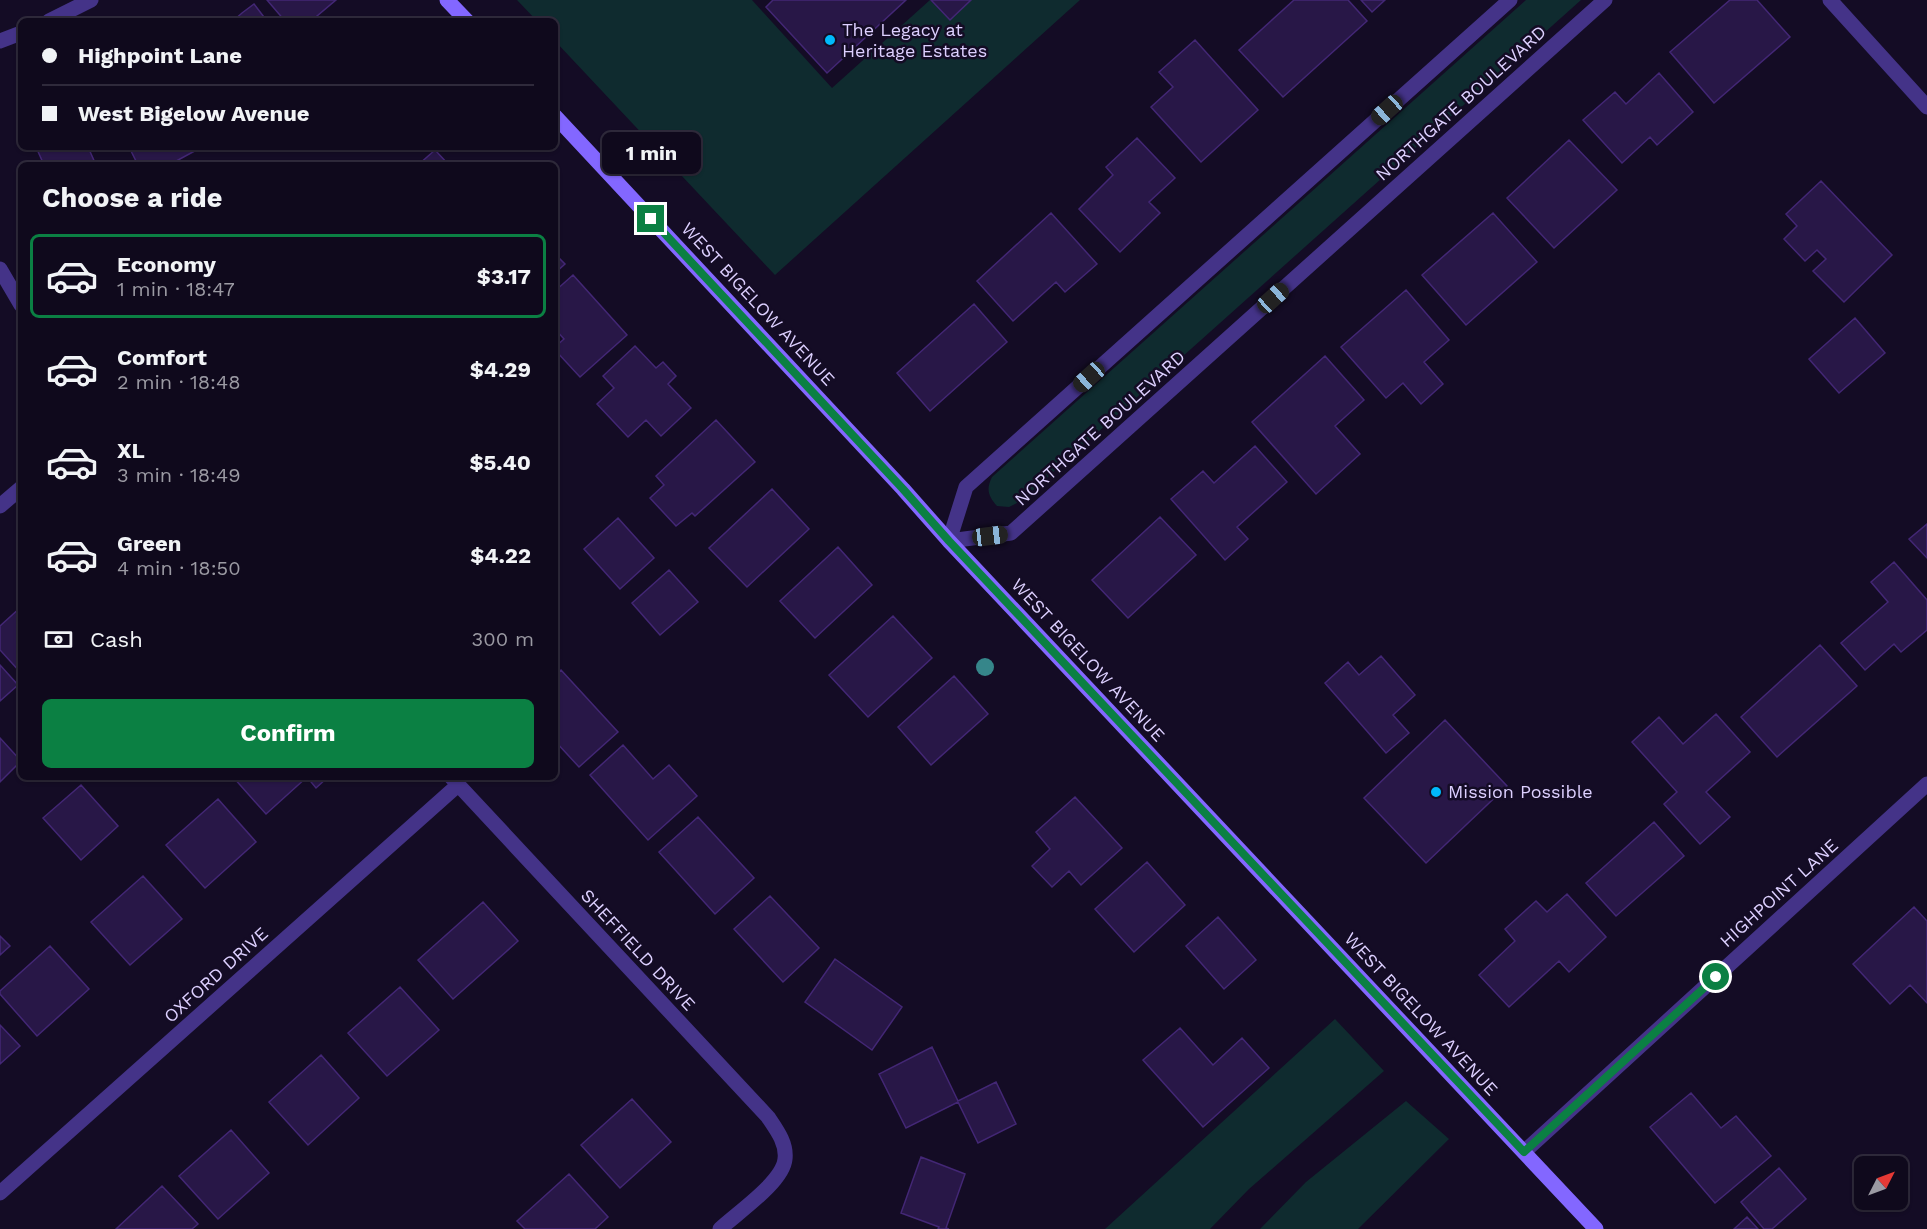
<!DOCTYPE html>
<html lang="en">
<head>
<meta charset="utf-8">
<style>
  :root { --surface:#0f091c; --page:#181225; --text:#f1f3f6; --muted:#9b9aa3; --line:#2f2a3b; --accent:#0b8043 }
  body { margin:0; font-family:"Work Sans",sans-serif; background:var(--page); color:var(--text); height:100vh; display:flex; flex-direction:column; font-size:22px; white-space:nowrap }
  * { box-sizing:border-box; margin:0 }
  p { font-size:20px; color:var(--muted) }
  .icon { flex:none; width:33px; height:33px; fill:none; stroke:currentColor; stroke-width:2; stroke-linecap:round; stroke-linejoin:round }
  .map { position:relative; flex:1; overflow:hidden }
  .details { position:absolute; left:18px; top:162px; width:540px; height:618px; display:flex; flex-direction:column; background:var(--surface); border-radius:9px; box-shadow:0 2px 4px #0004,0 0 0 2px var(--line) }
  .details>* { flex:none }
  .banner { position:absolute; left:18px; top:18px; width:540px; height:132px; border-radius:9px; box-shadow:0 2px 4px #0004,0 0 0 2px var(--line); display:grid; align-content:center; height:132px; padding:0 24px; background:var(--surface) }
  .needle { width:39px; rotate:48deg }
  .buttons { position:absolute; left:1854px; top:1156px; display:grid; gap:12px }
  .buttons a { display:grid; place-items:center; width:54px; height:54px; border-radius:9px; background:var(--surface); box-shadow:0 2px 4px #0004,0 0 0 2px var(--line); font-size:30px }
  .end { position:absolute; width:27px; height:27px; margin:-14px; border:8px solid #0b8043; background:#fff; box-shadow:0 0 0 3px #fff }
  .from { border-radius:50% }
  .bubble { position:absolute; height:42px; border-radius:9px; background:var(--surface); box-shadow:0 2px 4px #0004,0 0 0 2px var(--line); font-size:20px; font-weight:700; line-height:42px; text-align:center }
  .car { position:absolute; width:18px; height:36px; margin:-18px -9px; border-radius:8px; box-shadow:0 0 4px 2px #0007; background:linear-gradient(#222 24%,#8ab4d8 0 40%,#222 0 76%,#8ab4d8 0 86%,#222 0) }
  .banner b { display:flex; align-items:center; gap:21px; height:57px; font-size:22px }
  .banner b+b { border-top:2px solid var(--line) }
  .banner i { width:15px; height:15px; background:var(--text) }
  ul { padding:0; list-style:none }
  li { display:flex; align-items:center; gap:18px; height:84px; margin:0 12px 9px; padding:0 12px; border:3px solid transparent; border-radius:9px }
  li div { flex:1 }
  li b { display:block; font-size:22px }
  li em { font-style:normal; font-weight:700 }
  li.active { border-color:var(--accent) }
  li>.icon { width:54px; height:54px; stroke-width:1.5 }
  h2 { padding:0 24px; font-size:27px; line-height:72px }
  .pay { display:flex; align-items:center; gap:15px; height:66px; padding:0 24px; font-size:22px }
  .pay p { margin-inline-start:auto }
  .primary-button { display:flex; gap:12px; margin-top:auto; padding:12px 24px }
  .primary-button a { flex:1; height:69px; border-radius:9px; background:var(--accent); color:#fff; font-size:24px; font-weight:700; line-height:69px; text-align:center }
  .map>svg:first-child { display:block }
</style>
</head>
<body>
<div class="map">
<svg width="1927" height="1229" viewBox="0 0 1927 1229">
  <rect width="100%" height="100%" fill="#140c25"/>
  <!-- green -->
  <path fill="#0f2b2f" d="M517 0H752L832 88 930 0 950 20 971 0H1080L775 275 555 41V21H537Z
    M1526 0H1581L1021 501 1009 507 997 506C988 496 986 489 992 477Z
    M1335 1019 1384 1071 1249 1189 1210 1229H1105Z
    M1406 1101 1449 1139 1358 1229H1260L1306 1182Z"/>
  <!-- building -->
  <path fill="#281747" stroke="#432775" stroke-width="1.5" d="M267 0H336L311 21H285Z
    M773 0H906L827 73 766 7Z
    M931 0H971L950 20Z
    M1294 0H1348L1367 21 1283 97 1239 50Z
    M1361 0H1385L1372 12Z
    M1730 0H1757L1790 37 1714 103 1670 52Z
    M254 4 267 21H233L242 13Z
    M1195 40 1258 110 1201 162 1151 107 1173 87 1159 72Z
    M1659 73 1693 112 1657 145 1650 137 1622 163 1583 120 1615 92 1626 104Z
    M1137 138 1175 178 1149 202 1160 213 1120 252 1079 209 1113 175 1106 167Z
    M1569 140 1617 190 1554 248 1507 198Z
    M36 147H88L96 165H44Z
    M129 147H202L169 165H138Z
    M435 150 449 165H418Z
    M1821 181 1892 255 1844 302 1813 271 1826 259 1817 250 1805 261 1784 239 1797 226 1786 214Z
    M1051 213 1097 264 1065 292 1056 282 1013 321 977 281Z
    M1493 213 1537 262 1466 325 1422 275Z
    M555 254 565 264 555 273Z
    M573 275 627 335 580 377 555 350V347L564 339 555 329V291Z
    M1406 290 1449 340 1424 362 1443 384 1421 404 1403 383 1386 398 1341 347Z
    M974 304 1007 342 930 411 897 373Z
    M1855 318 1885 353 1839 393 1809 359Z
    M635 346 656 368 663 362 676 376 668 384 691 408 661 436 646 420 628 437 597 404 614 388 603 376Z
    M1325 356 1364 400 1335 426 1360 454 1316 494 1252 422Z
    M716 420 755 462 695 516 692 513 676 526 650 498 664 485 656 476Z
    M1255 446 1287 482 1237 527 1248 539 1225 560 1171 499 1203 471 1214 483Z
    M772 489 809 529 747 587 709 548Z
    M1160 517 1196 555 1128 618 1092 580Z
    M618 518 654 558 620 589 584 549Z
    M1927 524V558L1909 539Z
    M838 547 872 585 815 638 780 601Z
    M1894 562 1927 600V630L1901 652 1894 644 1865 670 1841 643 1888 602 1871 582Z
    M669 570 698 602 660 635 632 603Z
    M21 607V673L0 650V626Z
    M893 616 932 658 868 717 829 675Z
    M1820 645 1857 686 1777 757 1741 717Z
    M1381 656 1415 695 1393 715 1409 733 1386 753 1325 683 1348 662 1359 675Z
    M0 665 18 685 0 701Z
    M561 670 618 732 579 767 555 741V676Z
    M954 676 988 714 931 765 898 727Z
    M1716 714 1750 752 1706 792 1730 817 1700 844 1664 804 1677 792 1632 742 1659 717 1683 744Z
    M1445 720 1507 786 1426 863 1364 798Z
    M0 738 21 761 0 782Z
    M623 745 653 779 669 765 697 796 648 840 590 775Z
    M233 777H328L316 788 307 777 266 814Z
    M81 785 118 826 81 860 43 818Z
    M1075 797 1122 848 1081 885 1069 871 1052 887 1032 866 1050 849 1036 832Z
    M218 799 256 842 205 888 166 845Z
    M698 817 754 878 715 914 659 852Z
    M1654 822 1684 856 1616 916 1586 883Z
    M1147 862 1185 905 1134 952 1095 909Z
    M143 876 182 919 130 965 91 922Z
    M1567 894 1606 937 1569 972 1559 961 1509 1007 1479 975 1515 941 1505 929 1536 901 1547 912Z
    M770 896 819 948 783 982 734 929Z
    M483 902 518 941 453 999 418 960Z
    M1914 907 1927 921V1003L1910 985 1890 1004 1853 964Z
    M1218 917 1256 960 1224 989 1186 946Z
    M0 936 10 946 0 955Z
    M50 946 89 989 37 1036 0 994V991Z
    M835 959 902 1007 872 1050 805 1002Z
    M400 987 439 1030 387 1076 348 1033Z
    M0 1025 20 1046 0 1064Z
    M1180 1028 1213 1065 1242 1038 1269 1068 1203 1127 1143 1060Z
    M932 1047 958 1101 996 1082 1016 1124 978 1143 958 1102 906 1128 879 1074Z
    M321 1055 359 1098 308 1145 269 1102Z
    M1691 1093 1721 1128 1736 1116 1771 1156 1715 1203 1650 1127Z
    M632 1099 671 1142 620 1188 581 1145Z
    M231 1130 269 1173 218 1219 179 1176Z
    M921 1157 965 1174 946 1228 949 1229H938L939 1227 901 1213Z
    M1779 1168 1806 1199 1772 1229H1764L1741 1202Z
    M569 1174 608 1217 595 1229H525L517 1221Z
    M162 1186 198 1224 192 1229H116Z
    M1747 1217 1758 1229H1734Z"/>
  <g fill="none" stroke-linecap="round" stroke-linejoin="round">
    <!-- street -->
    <path stroke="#438" stroke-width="15" d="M1510 0 966 487 949 541 1011 533 1605 0
      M1830 0 1927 107
      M49 21 91 0
      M0 41 21 33
      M0 269 21 305
      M0 506 21 488
      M451 777 768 1117C776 1129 787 1143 785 1159 783 1182 737 1213 720 1229
      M1524 1152 1927 784
      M0 1193 458 785"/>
    <!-- secondary -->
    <path stroke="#8367ff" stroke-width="15" d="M447 0 467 21
      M555 116 903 489 949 541 1596 1229"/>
  </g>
  <!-- trees -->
  <circle fill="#36868a" cx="985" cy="667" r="9"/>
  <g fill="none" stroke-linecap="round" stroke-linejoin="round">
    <!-- route -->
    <path stroke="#0b8043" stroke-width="8" d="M651 219 903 489 949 541 1524 1152 1716 977"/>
  </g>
  <!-- markers -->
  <g fill="#00b9fb" stroke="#140c25" stroke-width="2">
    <circle cx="830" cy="40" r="6"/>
    <circle cx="1436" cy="792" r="6"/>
  </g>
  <g text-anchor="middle" stroke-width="5" stroke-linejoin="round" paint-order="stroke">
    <!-- poi labels -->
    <g font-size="18" fill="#ddd0ff" stroke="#140c25" text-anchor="start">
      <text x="842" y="36">The Legacy at<tspan x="842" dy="21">Heritage Estates</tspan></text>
      <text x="1448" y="798">Mission Possible</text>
    </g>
    <!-- street labels -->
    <g font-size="18" fill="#ddd0ff" stroke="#140c25">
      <text transform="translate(1461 103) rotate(-42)" y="6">NORTHGATE BOULEVARD</text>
      <text transform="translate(758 304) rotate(47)" y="6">WEST BIGELOW AVENUE</text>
      <text transform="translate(1100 428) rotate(-42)" y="6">NORTHGATE BOULEVARD</text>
      <text transform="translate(1088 660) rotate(47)" y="6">WEST BIGELOW AVENUE</text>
      <text transform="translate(1779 893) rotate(-42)" y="6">HIGHPOINT LANE</text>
      <text transform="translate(638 950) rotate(47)" y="6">SHEFFIELD DRIVE</text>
      <text transform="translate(216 975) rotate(-42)" y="6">OXFORD DRIVE</text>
      <text transform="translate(1421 1014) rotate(47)" y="6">WEST BIGELOW AVENUE</text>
    </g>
  </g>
</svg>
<div class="buttons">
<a><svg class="needle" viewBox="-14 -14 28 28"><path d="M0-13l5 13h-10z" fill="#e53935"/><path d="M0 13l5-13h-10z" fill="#9b9aa3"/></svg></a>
</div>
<i class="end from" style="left:1716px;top:977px"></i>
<i class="end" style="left:651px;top:219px"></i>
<div class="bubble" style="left:602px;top:132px;width:99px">1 min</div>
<i class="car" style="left:1387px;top:110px;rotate:228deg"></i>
<i class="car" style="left:1273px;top:298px;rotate:48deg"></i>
<i class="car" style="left:1089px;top:377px;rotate:228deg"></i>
<i class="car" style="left:990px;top:536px;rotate:83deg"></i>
<div class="banner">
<b><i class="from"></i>Highpoint Lane</b>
<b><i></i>West Bigelow Avenue</b>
</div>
<section class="details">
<h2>Choose a ride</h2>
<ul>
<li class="active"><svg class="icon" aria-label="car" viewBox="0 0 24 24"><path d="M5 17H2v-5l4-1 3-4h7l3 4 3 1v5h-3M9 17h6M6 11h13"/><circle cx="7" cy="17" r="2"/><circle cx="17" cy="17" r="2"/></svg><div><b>Economy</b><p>1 min · 18:47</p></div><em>$3.17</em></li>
<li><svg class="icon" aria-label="car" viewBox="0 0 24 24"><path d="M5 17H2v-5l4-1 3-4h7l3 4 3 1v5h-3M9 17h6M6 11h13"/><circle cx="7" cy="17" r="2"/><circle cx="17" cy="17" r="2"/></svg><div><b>Comfort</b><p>2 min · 18:48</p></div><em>$4.29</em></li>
<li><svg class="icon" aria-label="car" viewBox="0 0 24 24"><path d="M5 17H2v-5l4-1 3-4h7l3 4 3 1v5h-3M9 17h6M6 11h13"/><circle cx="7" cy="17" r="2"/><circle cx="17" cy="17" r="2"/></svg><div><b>XL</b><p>3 min · 18:49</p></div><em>$5.40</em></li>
<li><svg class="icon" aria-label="car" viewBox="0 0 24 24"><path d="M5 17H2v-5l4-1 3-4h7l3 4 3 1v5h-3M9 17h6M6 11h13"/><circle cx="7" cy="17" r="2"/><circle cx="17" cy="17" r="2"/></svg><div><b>Green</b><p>4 min · 18:50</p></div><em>$4.22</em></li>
</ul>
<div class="pay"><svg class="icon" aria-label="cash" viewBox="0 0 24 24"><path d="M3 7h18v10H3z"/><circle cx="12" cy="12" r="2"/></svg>Cash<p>300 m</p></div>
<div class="primary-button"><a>Confirm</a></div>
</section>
</div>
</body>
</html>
